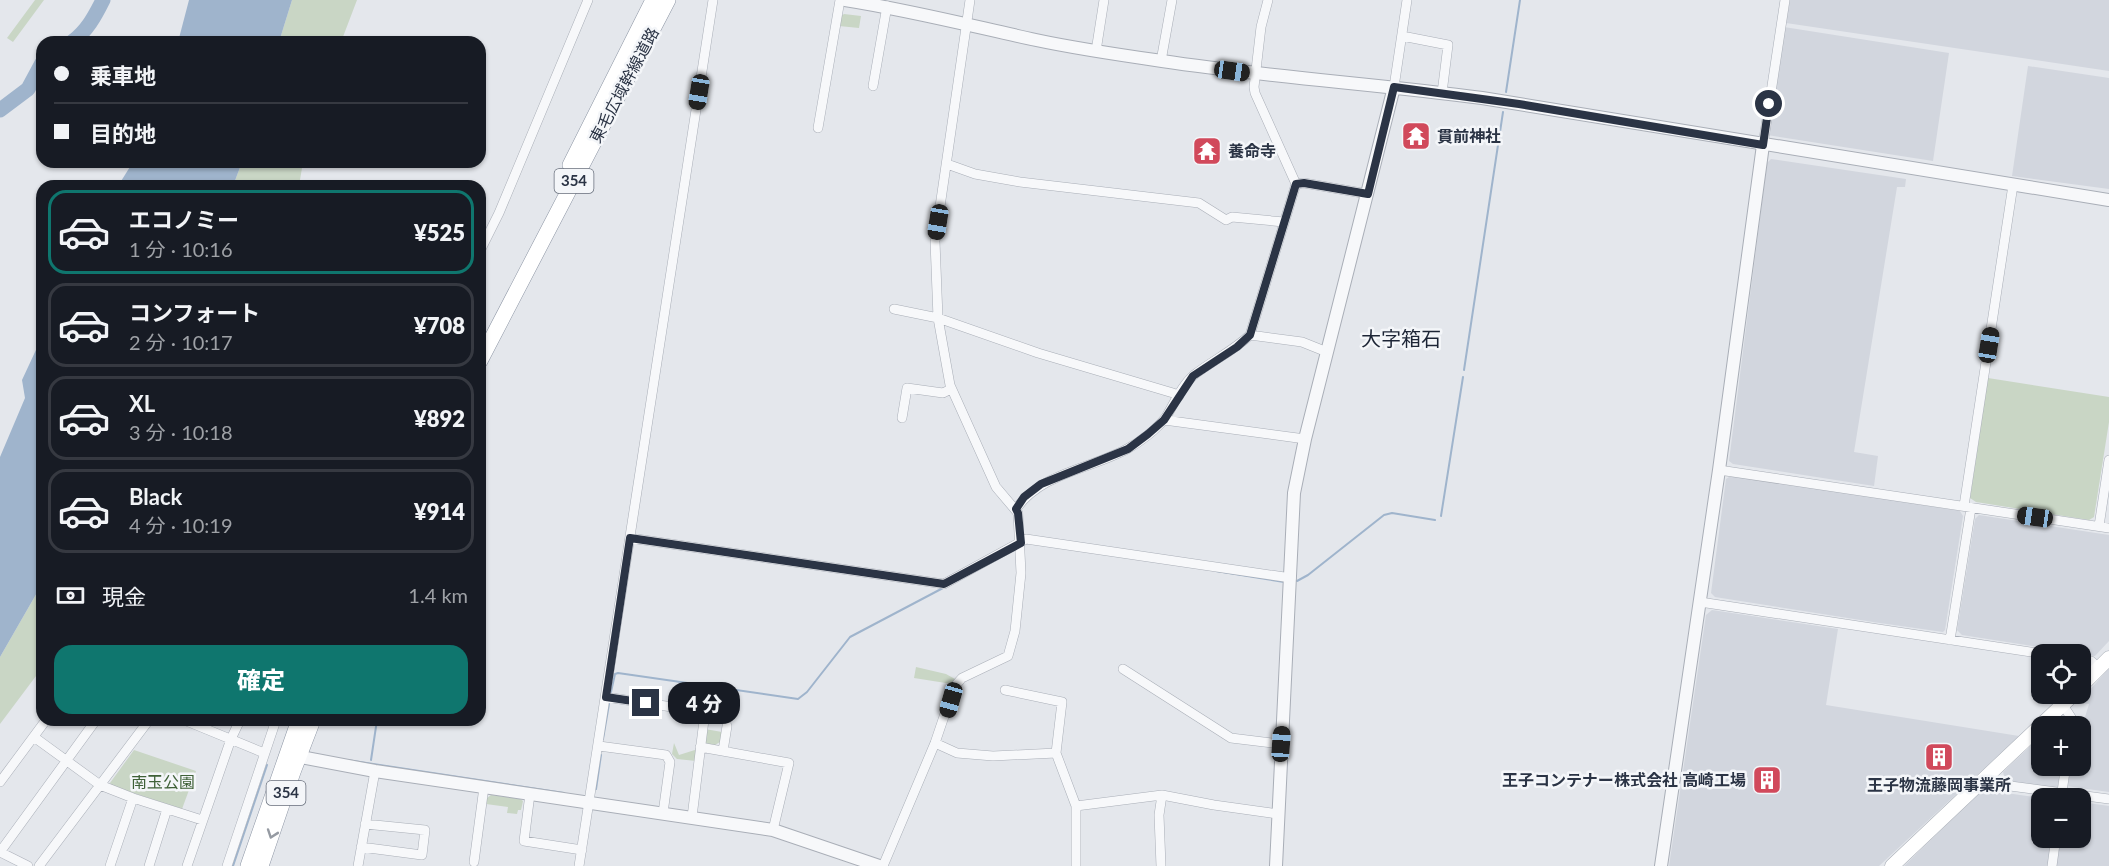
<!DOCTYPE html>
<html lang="ja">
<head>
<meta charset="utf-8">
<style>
  :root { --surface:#171b24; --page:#242831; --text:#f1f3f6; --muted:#9ea1a6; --line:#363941; --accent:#0f766e }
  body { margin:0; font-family:Lato,"Noto Sans JP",sans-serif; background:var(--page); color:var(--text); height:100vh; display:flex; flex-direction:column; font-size:22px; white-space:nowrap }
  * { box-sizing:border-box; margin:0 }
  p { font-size:20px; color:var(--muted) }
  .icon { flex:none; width:33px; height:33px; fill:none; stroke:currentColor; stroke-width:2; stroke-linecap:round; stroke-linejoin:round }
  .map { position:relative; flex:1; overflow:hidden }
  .side { position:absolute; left:36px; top:180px; width:450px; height:546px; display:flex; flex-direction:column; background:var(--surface); border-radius:18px; box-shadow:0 2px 4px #0004 }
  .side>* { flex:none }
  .top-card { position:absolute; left:36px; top:36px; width:450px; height:132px; border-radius:18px; box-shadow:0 2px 4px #0004; display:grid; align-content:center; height:132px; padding:0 18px; background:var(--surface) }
  .controls { position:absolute; left:2031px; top:644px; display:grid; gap:12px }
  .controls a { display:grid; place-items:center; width:60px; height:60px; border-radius:12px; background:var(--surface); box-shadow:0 2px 4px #0004; font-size:30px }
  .end { position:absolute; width:27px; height:27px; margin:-14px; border:8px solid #2b3445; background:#fff; box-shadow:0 0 0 3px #fff }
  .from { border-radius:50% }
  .bubble { position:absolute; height:42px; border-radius:18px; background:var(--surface); box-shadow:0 2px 4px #0004; font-size:20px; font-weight:800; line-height:42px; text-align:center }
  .car { position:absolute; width:18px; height:36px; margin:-18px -9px; border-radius:8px; box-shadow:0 0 4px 2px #0007; background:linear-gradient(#222 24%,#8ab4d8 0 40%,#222 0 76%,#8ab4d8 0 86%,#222 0) }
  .top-card b { display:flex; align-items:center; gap:21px; height:57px; font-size:22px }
  .top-card b+b { border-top:2px solid var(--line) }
  .top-card i { width:15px; height:15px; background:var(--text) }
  ul { padding:10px 0 0; list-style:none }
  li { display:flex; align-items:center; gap:18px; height:84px; margin:0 12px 9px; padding:0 6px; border:3px solid var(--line); border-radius:18px }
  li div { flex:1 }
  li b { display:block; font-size:22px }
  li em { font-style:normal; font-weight:800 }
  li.on { border-color:var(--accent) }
  li>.icon { width:54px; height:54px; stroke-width:1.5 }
  .pay { display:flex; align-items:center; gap:15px; height:66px; padding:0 18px; font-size:22px }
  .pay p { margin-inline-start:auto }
  .primary-button { display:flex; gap:12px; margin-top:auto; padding:12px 18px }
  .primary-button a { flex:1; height:69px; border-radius:18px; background:var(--accent); color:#fff; font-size:24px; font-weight:800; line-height:69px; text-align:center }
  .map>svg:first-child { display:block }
</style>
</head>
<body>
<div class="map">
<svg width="2109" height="866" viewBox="0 0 2109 866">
  <rect width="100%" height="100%" fill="#e4e7ec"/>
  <!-- built -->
  <path fill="#d2d6de" d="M1790 0H2109V71L1786 23Z
    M1784 27 1949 53 1933 161 1767 135Z
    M2028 66 2109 78V189L2012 176Z
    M1771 159 1906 179 1905 187H1897L1854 452 1878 456 1874 486 1733 464 1729 461 1767 163Z
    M1732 475 1960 511 1963 516 1945 630 1943 632 1873 622 1715 597 1711 593 1726 479Z
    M1979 515 2109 535V641L2095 656 1962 635 1957 630 1975 519Z
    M1712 610 1838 629 1826 705 2019 736 1879 866H1669L1706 615Z
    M2109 668V792L2066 786 2069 765H2080V726H2075L2077 716 2085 717 2089 704 2080 703 2088 692Z
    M2041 736 2042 765H2061L2058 787 2055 789 2005 780 2003 772Z
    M1985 790 2041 798 2042 837H2053L2049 866H1904L1981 791Z
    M2081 802 2109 806V866H2056L2060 837H2080Z"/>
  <!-- green -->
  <path fill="#c9d6c5" d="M35 0H44L13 42 7 38Z
    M292 0H357L341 42H279Z
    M844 14 861 16 859 28 839 26 840 17Z
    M242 162H303L299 186H233Z
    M1988 378 2109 397V422L2094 517 2089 520 1976 502 1970 498Z
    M42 584V668L0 724V657Z
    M916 667 946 674 955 679 952 684 914 678Z
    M705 729 722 732 720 742 715 745 706 744Z
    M674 743 679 755 698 749 696 761 677 759 672 754Z
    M134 750 196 771 182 809 112 786 110 783Z
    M491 795 520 799 523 801 521 810H518L517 814 507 813 508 807 486 804 487 798Z"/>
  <!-- water -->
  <path fill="#9fb4cc" d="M189 0H292L279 42H178Z
    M133 162H242L233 186H118Z
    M42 337V584L0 657V457L25 398 22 380Z"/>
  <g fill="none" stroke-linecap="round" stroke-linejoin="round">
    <!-- stream -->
    <path stroke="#9fb4cc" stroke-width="2" d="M1506 92 1520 0
      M1464 370 1503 112
      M1441 516 1463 377
      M1216 571 1284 582
      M1297 581 1308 575 1384 515 1392 513 1435 520
      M611 692 615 674 618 673 798 699 807 692 850 637 943 588
      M603 739 609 704
      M347 760 564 793
      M371 760 377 720
      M596 789 601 755
      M233 866 267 765"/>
    <!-- river -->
    <path stroke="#9fb4cc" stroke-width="15" d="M72 42C87 31 95 16 103 0
      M0 110 28 89 42 63"/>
    <!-- minor casing -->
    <g stroke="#a9aeb7" stroke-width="10">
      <path id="minor" d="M1402 36 1448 45 1442 93
        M1096 51 1104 0
        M1161 61 1172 0
        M873 86 887 6
        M1394 87 1407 0
        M818 128 840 0
        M1763 145 1785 0
        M947 164 975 174 1020 182 1199 203 1226 220 1232 217 1284 222
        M1296 184 1304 183 1368 194
        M480 251 499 213 588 0
        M894 309 938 318 1038 353 1173 393 1179 396
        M1250 335 1302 342 1327 352
        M902 418 907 388 943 393 951 389
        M1164 420 1305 439
        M1719 470 2109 528
        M1964 506 2013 185
        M1016 509C1041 473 1090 469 1127 449 1140 442 1157 429 1166 417 1174 404 1182 385 1194 375 1212 361 1233 351 1250 335L1296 184 1255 93 1254 87 1261 27 1268 0
        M2099 526 2109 460
        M630 538 944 584 1026 539 1291 578
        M1700 602 2044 654
        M1950 640 1971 508
        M2080 659 2091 661 2099 668
        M1123 669 1231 738 1281 744
        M1005 690 1062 702 1056 753 1076 806V866
        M606 697 705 712 692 817
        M2063 705 2072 719 2071 726
        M184 720 264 753
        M34 737 100 785 133 798 202 820
        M935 743 957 753 993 756 1056 753
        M599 746 666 755 670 762 663 813
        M700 747 789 763 773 830
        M723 751 727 726
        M0 782 46 720
        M1980 782 2109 799
        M530 794 524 841 582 850
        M2061 798 2066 765
        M1076 806 1162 795 1214 805 1278 814
        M361 847 422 855 425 830 365 824
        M474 862 484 787
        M28 866 0 852 96 720
        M39 866 149 720
        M110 866 133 798
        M149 866 167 809
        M187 866 231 739 240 720
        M227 866 276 720
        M358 866 375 771
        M579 866 713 0
        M883 866 935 743 954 687 962 678 1008 656 1015 631 1021 573 1018 513 996 487 950 385 938 318 935 241 970 0
        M1161 866 1159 815 1162 795
        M2052 866 2056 837"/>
    </g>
    <!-- tertiary casing -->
    <g stroke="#a9aeb7" stroke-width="14">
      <path id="tertiary" d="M845 0C909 10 972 26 1036 40 1078 49 1120 55 1162 61 1268 77 1376 84 1482 98L2109 200
        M290 755 375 771 773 830 879 866
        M1276 866 1294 493 1305 439 1394 87
        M1661 866 1719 470 1763 145"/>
    </g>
    <!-- secondary casing -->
    <g stroke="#a9aeb7" stroke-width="15">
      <path id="secondary" d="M2080 687 2109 658
        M1892 866 2075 693"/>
    </g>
    <!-- trunk casing -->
    <g stroke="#8b94a3" stroke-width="16">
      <path id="trunk" d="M570 165 653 0
        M480 361 668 0
        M248 866 299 720
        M261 866 293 772 313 720"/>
    </g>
    <!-- minor -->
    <use href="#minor" stroke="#f7f8fa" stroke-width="9"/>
    <!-- tertiary -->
    <use href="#tertiary" stroke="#f7f8fa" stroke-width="12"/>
    <!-- secondary -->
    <use href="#secondary" stroke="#fff" stroke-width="14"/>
    <!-- trunk -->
    <use href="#trunk" stroke="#fff" stroke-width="15"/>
  </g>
  <!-- one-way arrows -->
  <defs><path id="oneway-chevron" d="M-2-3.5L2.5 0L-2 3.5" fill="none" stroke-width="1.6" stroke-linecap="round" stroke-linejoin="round" transform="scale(1.5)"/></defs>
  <use stroke="#959aa2" href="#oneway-chevron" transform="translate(272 834) rotate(109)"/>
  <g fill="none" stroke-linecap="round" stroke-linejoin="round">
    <!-- route -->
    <path stroke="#2b3445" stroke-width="8" d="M646 703 606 697 630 538 944 584 1021 543 1018 513 1016 509 1024 497 1041 484 1128 449 1148 434 1164 420 1193 376 1237 347 1250 335 1296 184 1304 183 1368 194 1394 87 1519 104 1763 145 1769 104"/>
  </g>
  <!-- icons -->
  <defs>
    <g id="temple-square" transform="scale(1.5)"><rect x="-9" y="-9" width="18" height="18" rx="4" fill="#d1495b" stroke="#f4f6f9"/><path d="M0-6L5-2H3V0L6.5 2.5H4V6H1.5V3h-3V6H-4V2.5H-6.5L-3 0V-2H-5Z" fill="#fff"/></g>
    <g id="building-square" transform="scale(1.5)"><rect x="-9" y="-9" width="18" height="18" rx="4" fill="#d1495b" stroke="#f4f6f9"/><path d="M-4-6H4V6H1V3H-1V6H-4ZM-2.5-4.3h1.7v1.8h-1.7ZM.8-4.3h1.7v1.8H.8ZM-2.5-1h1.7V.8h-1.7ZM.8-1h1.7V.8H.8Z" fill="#fff"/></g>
  </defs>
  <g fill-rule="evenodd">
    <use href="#temple-square" x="1416" y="136"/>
    <use href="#temple-square" x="1207" y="151"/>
    <use href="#building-square" x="1939" y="757"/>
    <use href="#building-square" x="1767" y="780"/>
  </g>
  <g text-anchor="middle" stroke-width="5" stroke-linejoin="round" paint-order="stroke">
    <!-- shield labels -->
    <g fill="#f4f6f9" stroke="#676e7b" stroke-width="1.5">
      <rect x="554.5" y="169" width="39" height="24" rx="4.5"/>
      <rect x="266.5" y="781" width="39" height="24" rx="4.5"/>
    </g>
    <g font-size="15" font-weight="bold" fill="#2b3445">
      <text x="574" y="186">354</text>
      <text x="286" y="798">354</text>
    </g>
    <!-- street labels -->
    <g font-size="16" fill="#2b3445" stroke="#f4f6f9">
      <text transform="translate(624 85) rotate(-62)" y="6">東毛広域幹線道路</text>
    </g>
    <!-- poi labels -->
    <g font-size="16" font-weight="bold" fill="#2b3445" stroke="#f4f6f9" text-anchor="start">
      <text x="1437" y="142">貫前神社</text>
      <text x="1228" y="157">養命寺</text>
      <text x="1746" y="786" text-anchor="end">王子コンテナー株式会社 高崎工場</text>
      <text x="1939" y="791" text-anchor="middle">王子物流藤岡事業所</text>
    </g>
    <!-- park labels -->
    <g font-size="16" fill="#3f6138" stroke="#f4f6f9">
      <text x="163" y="788">南玉公園</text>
    </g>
    <!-- quarter labels -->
    <g font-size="20" fill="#1d2536" stroke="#f4f6f9">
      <text x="1401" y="346">大字箱石</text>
    </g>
  </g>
</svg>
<div class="controls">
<a><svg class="icon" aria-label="locate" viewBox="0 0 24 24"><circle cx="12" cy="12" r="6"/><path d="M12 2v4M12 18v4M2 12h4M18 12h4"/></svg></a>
<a>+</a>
<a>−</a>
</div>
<i class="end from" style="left:1769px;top:104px"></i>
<i class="end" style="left:646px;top:703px"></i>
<div class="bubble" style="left:668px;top:682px;width:72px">4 分</div>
<i class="car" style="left:1232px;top:71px;rotate:98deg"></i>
<i class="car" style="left:699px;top:92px;rotate:189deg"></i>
<i class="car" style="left:938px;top:222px;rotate:189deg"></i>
<i class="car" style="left:1989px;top:345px;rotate:9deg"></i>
<i class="car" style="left:2035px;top:517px;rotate:278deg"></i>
<i class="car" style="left:951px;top:700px;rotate:196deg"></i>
<i class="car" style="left:1281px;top:744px;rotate:4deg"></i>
<div class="top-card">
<b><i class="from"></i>乗車地</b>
<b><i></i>目的地</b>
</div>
<section class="side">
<ul>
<li class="on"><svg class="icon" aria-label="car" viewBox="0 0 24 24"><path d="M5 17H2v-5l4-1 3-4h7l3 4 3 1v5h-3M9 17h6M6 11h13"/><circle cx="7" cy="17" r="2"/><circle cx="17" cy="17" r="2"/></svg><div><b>エコノミー</b><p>1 分 · 10:16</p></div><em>¥525</em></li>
<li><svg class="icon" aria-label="car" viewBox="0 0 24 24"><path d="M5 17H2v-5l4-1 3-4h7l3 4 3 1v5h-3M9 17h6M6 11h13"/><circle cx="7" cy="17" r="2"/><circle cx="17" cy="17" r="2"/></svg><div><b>コンフォート</b><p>2 分 · 10:17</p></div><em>¥708</em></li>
<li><svg class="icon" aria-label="car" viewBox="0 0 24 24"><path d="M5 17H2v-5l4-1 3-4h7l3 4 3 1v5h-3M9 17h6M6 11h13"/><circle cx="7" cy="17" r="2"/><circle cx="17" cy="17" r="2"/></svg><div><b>XL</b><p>3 分 · 10:18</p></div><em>¥892</em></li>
<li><svg class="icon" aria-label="car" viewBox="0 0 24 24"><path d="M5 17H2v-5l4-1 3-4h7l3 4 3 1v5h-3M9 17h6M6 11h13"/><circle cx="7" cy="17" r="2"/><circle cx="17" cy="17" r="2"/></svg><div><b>Black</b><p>4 分 · 10:19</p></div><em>¥914</em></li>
</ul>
<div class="pay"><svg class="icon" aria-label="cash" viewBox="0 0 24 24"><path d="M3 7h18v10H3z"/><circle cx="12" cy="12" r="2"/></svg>現金<p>1.4 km</p></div>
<div class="primary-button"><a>確定</a></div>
</section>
</div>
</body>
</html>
